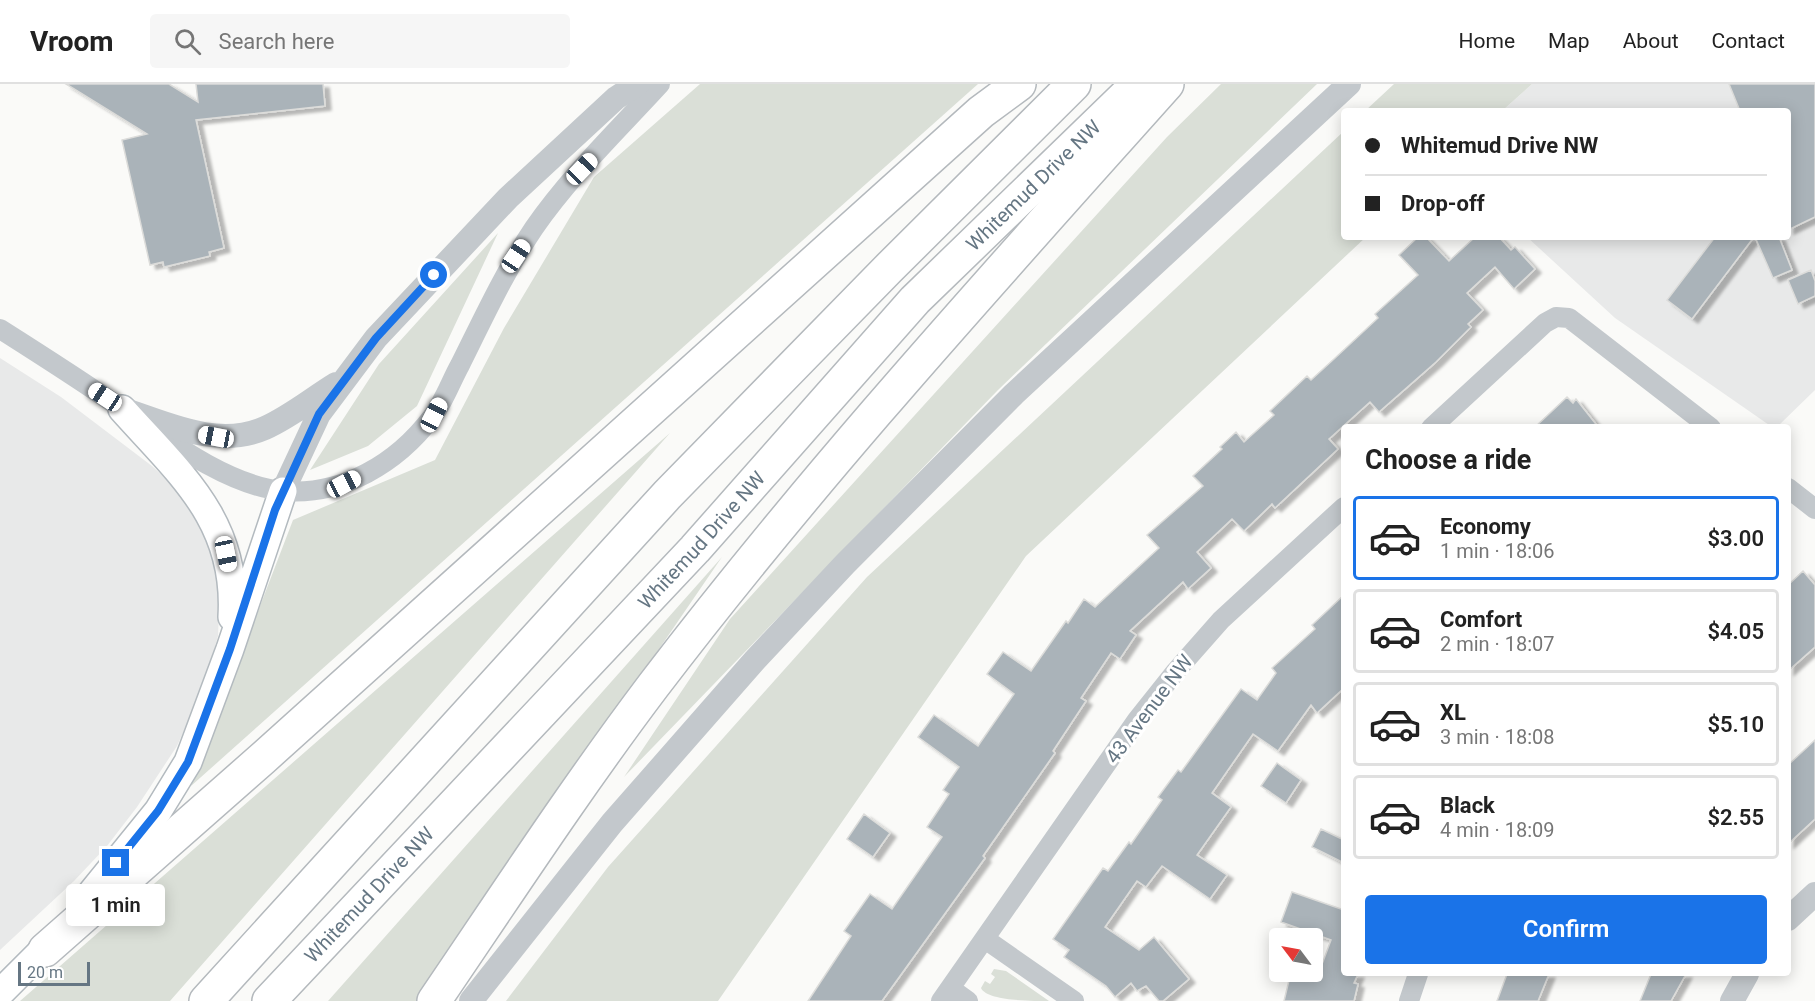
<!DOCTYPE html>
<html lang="en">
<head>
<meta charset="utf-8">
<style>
  :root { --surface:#fff; --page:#f6f6f6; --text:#222; --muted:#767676; --line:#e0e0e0; --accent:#1a73e8 }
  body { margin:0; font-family:Roboto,sans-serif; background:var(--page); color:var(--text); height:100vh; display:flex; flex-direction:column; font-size:22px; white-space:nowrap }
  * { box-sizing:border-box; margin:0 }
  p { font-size:20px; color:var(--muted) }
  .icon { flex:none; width:33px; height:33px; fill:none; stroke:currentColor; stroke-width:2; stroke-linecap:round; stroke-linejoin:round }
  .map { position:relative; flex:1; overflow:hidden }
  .details { position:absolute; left:1341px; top:340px; width:450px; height:552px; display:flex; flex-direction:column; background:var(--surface); border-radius:6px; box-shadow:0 3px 15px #0003 }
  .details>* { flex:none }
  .guide { position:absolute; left:1341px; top:24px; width:450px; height:132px; border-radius:6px; box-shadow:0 3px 15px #0003; display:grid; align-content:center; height:132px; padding:0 24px; background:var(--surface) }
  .needle { width:39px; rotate:302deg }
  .buttons { position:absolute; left:1269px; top:844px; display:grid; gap:12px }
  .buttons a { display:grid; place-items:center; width:54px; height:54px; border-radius:6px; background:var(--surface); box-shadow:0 3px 15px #0003; font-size:30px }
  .scale { position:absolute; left:18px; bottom:15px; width:72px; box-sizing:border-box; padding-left:6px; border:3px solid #657683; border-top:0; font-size:16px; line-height:21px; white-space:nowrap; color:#657683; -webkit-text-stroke:4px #fff; paint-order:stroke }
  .end { position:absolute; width:27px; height:27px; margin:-14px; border:8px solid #1a73e8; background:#fff; box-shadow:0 0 0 3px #fff }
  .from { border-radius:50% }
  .bubble { position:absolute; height:42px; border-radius:6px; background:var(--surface); box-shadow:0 3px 15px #0003; font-size:20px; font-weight:600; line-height:42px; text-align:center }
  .car { position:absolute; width:18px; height:36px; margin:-18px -9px; border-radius:8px; box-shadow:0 0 4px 2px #0007; background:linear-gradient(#fff 24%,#345 0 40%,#fff 0 76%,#345 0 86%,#fff 0) }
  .guide b { display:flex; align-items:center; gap:21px; height:57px; font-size:22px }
  .guide b+b { border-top:2px solid var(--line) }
  .guide i { width:15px; height:15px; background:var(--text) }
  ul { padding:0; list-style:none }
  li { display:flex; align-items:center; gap:18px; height:84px; margin:0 12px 9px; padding:0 12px; border:3px solid var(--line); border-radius:6px }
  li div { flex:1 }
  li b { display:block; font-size:22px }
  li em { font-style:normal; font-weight:600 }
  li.active { border-color:var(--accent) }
  li>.icon { width:54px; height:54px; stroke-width:1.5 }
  h2 { padding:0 24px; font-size:27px; line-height:72px }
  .primary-button { display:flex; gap:12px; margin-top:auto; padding:12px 24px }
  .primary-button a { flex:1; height:69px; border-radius:6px; background:var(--accent); color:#fff; font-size:24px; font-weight:600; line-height:69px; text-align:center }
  header { display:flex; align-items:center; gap:36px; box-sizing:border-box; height:84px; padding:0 30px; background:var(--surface); border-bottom:2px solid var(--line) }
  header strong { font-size:28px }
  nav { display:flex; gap:33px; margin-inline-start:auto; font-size:21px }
  .search { width:420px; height:54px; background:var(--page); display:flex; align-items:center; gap:15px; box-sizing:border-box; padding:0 21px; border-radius:6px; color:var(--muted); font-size:22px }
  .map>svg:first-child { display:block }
</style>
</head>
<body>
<header>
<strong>Vroom</strong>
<div class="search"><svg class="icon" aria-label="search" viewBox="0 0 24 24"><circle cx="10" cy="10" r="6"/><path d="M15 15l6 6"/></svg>Search here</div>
<nav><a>Home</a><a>Map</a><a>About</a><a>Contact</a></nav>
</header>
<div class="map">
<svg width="1815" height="917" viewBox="0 0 1815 917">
  <defs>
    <filter id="shadow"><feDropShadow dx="6" dy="4" stdDeviation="1.5" flood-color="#0004"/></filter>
  </defs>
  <rect width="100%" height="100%" fill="#fafaf8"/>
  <!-- built -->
  <path fill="#e8e9e9" d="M1532 0H1815V306L1777 343H1772L1615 234 1527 153H1788V27H1502Z
    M0 274 61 313 152 382 177 405 197 435 211 464 220 504 218 552 204 602 177 662 137 723 107 762 74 797 0 866Z"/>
  <!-- green -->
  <path fill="#dadfd7" d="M700 0H978L191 702 293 436 435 376 504 244 594 93Z
    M1221 0H1317L998 306 624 693 730 535 1167 53Z
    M1394 0H1532L1502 27H1365Z
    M1344 47V153H1366L1026 472 718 917H506L608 783 867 493Z
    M498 149 417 322 368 362 310 386 379 280Z
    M670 349 170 917H20Z
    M722 473 418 917H328Z
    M994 885 1006 887 1049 917C1031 917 987 917 981 904L985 897 990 900 995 893 991 890Z"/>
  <!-- building -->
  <path fill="#aab3b9" stroke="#dcdcda" stroke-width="1.5" filter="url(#shadow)" d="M66 0H169L198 18 196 0H323L325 22 196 36 224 164 209 168 210 172 164 183 163 178 150 181 122 56 147 50Z
    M1729 0H1815V133L1788 146V27H1740Z
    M1418 153H1426L1449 177 1475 153H1499L1511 166 1515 163 1535 185 1514 205 1495 183 1467 209 1483 226 1468 240 1471 243 1436 278 1379 328 1370 318 1329 355 1338 365 1275 424 1272 420 1244 447 1232 435 1197 468 1211 484 1188 505 1183 498 1130 547 1136 551 1120 575 1111 569 1081 614 1086 617 1053 667 1055 669 983 772 985 774 882 917H808L851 852 844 847 870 810 892 825 942 753 927 743 949 710 943 706 959 683 918 653 934 631 978 662 1014 610 987 590 1003 568 1031 587 1066 537 1068 539 1084 515 1095 523 1159 464 1147 451 1203 402 1193 392 1222 365 1220 363 1236 348 1244 358 1274 331 1270 327 1307 292 1311 296 1334 275 1378 234 1375 230 1418 191 1399 171Z
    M1715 153H1754L1692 235 1667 216Z
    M1755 153H1779L1792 186 1773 194Z
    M1811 186 1815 197V212L1798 220 1788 196Z
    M1567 313 1573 319 1576 315 1599 344H1534Z
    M1803 487 1815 501V563L1788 587V501Z
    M1344 511V604L1317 629 1311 621 1278 667 1253 650 1212 709 1231 723 1197 771 1227 791 1210 815 1162 782 1146 803 1137 797 1105 843 1139 866 1154 853 1189 895 1163 917H1159L1146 902 1137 907 1131 899 1115 913 1106 902 1064 873 1069 866 1053 855 1103 784 1108 787 1129 758 1131 760 1162 716 1158 713 1178 686 1181 688 1241 605 1257 616 1276 589 1272 584 1315 545 1312 541Z
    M1815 656V735L1788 760V681Z
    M1277 679 1301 696 1286 719 1261 702Z
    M864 730 890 749 873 773 847 755Z
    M1321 745 1344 756V779L1312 763Z
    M1292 808 1344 826V890H1358L1354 899 1358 900 1354 917H1284L1291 888 1318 891 1331 856 1281 838Z
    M1507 890H1549L1538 917H1497Z
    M1651 890H1686L1671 917H1640Z"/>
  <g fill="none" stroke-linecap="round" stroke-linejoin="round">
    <!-- secondary casing -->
    <g stroke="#b3babf" stroke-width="30">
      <path id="secondary" d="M122 325C180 390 238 437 232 533
        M85 817 158 727 188 678 230 565 283 407
        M0 909 57 852"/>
    </g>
    <!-- motorway casing -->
    <g stroke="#b4b9bd" stroke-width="36">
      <g id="motorway">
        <path d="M45 866 262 675 981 28 1019 0"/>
        <path d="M206 917 667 411 888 185 1074 0"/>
        <path id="s1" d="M269 917 695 465 915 216 1138 0"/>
        <path d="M434 917C506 811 576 704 653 602 813 392 991 197 1167 0"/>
      </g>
    </g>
    <!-- minor -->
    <path stroke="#c3c8cc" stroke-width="20" d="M0 245C41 271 82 297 122 325 166 355 228 402 283 407 343 412 397 379 432 333 444 318 451 297 460 281 483 235 505 187 534 144 570 92 617 47 660 0
      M1431 344 1545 239 1556 233 1569 234 1711 344
      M1788 404 1815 425
      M985 855 1074 917
      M950 904 968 917
      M941 917 1137 636 1176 587 1221 536 1344 423
      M1409 917 1418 890"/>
    <!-- tertiary -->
    <path stroke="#c3c8cc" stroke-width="24" d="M122 325C169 340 217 365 265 344 290 333 313 314 336 300
      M283 407 319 330 376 254 508 114 616 14 638 0
      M1788 835 1815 810
      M471 917 612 739 755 576 845 480 1014 310 1349 0
      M1732 917 1747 890"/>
    <!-- secondary -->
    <use href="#secondary" stroke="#fff" stroke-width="27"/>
    <!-- motorway -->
    <use href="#motorway" stroke="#fff" stroke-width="33"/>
  </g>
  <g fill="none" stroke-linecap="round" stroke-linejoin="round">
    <!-- route -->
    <path stroke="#1a73e8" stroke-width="8" d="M116 779 158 727 188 678 230 565 275 426 319 330 376 254 434 191"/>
  </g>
  <g text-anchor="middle" stroke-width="6" stroke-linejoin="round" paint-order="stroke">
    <!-- street labels -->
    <g font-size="20" fill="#657683" stroke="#fff">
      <text dy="7" stroke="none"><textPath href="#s1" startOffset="1118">Whitemud Drive NW</textPath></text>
      <text dy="7" stroke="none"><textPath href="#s1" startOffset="632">Whitemud Drive NW</textPath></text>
      <text transform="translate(1149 625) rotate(-53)" y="7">43 Avenue NW</text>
      <text dy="7" stroke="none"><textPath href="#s1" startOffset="146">Whitemud Drive NW</textPath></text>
    </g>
  </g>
</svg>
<div class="buttons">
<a><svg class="needle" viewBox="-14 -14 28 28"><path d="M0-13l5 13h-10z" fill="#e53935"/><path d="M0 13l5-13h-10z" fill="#767676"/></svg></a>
</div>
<div class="scale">20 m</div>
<i class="end from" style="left:434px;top:191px"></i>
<i class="end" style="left:116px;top:779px"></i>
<div class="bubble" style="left:66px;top:800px;width:99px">1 min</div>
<i class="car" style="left:582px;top:85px;rotate:44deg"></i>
<i class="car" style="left:516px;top:172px;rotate:34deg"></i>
<i class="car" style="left:105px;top:313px;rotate:303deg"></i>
<i class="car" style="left:434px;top:331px;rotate:27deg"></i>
<i class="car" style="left:216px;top:353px;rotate:281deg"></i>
<i class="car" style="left:344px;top:400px;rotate:62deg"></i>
<i class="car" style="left:226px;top:470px;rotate:168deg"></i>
<div class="guide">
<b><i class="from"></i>Whitemud Drive NW</b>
<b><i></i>Drop-off</b>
</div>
<section class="details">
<h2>Choose a ride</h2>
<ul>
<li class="active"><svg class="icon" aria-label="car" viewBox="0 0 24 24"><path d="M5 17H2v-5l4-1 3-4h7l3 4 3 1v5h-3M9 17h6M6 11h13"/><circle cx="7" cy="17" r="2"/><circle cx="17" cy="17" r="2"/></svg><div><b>Economy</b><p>1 min · 18:06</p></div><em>$3.00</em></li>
<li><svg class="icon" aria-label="car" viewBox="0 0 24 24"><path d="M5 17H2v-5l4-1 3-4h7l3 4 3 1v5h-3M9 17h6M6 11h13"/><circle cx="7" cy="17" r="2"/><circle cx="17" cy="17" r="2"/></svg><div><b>Comfort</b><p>2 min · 18:07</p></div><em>$4.05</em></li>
<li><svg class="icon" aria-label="car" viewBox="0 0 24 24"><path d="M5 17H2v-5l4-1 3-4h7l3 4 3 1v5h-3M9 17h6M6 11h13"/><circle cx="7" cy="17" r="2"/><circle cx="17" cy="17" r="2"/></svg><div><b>XL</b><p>3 min · 18:08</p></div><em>$5.10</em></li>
<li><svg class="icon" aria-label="car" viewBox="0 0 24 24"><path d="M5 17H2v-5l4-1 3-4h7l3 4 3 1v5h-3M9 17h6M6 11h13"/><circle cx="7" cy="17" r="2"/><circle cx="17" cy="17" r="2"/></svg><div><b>Black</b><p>4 min · 18:09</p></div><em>$2.55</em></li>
</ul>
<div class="primary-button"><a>Confirm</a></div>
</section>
</div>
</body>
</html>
